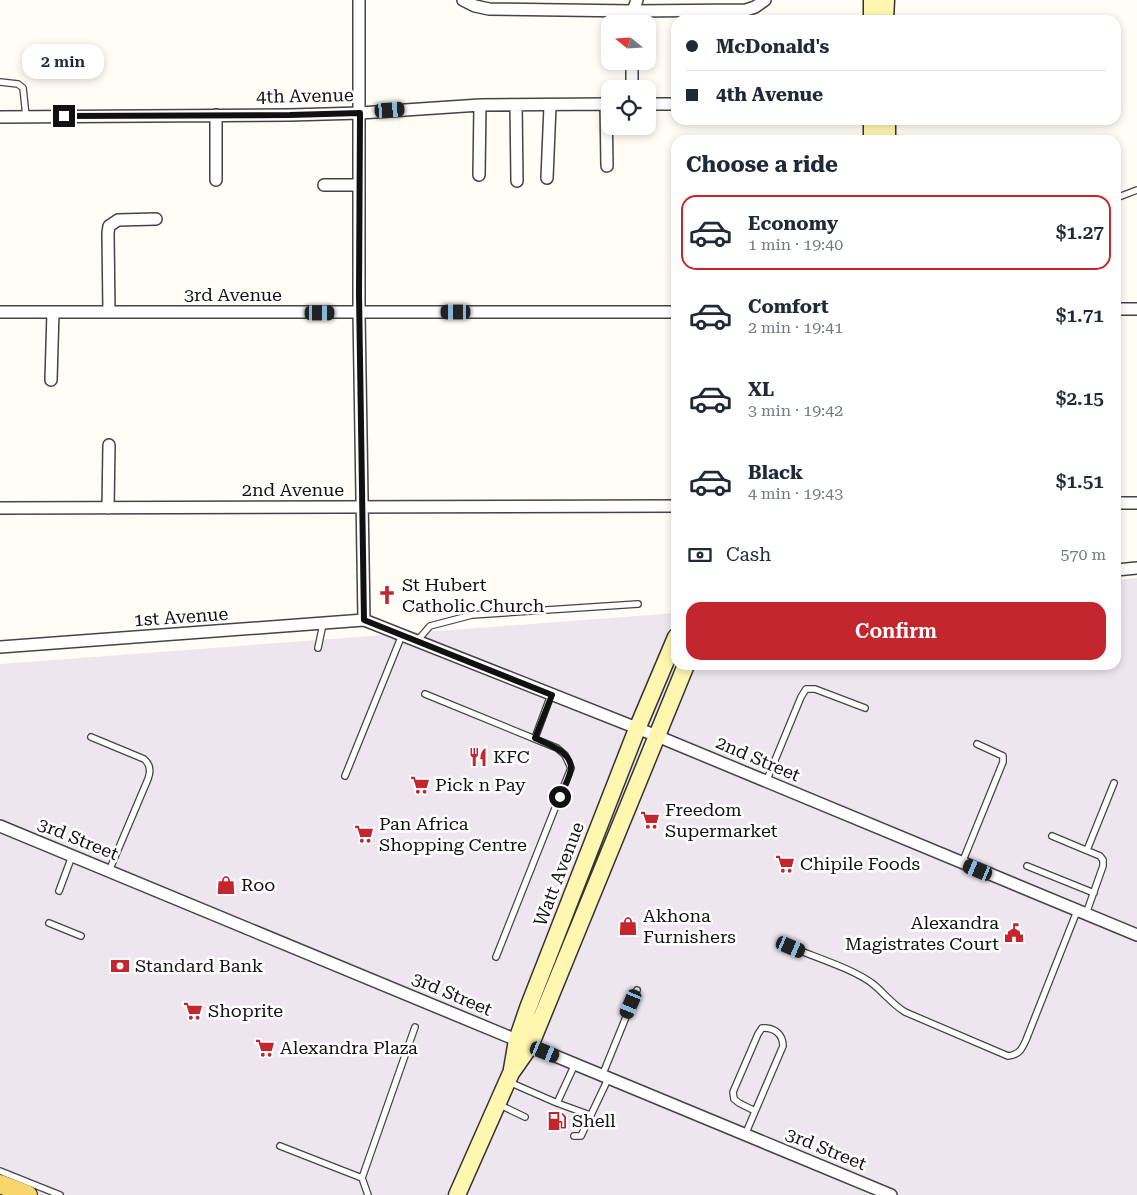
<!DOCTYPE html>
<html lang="en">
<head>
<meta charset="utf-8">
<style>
  :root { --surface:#fff; --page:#f2f2f3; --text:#1f2937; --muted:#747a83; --line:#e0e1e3; --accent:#c4262e }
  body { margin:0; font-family:"Roboto Serif",serif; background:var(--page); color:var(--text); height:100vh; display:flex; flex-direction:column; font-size:19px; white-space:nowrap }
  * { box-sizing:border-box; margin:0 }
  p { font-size:16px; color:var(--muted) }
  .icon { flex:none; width:28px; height:28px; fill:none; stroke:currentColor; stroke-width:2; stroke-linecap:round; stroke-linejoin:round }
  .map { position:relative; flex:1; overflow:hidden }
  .drawer { position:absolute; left:671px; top:135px; width:450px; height:535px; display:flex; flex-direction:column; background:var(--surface); border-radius:15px; box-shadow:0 2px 8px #0003 }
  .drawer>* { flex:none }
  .hud { position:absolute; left:671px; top:15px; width:450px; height:110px; border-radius:15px; box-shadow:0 2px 8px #0003; display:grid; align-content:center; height:110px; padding:0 15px; background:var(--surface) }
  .needle { width:32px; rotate:288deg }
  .controls { position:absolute; left:601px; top:15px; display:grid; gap:10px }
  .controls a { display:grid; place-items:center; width:55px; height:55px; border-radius:10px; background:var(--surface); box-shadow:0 2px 8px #0003; font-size:25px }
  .end { position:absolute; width:22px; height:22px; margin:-11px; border:6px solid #111; background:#fff; box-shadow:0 0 0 2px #fff }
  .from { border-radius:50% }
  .bubble { position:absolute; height:35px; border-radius:15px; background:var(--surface); box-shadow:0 2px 8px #0003; font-size:16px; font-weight:600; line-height:35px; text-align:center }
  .car { position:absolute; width:15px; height:30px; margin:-15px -8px; border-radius:6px; box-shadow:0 0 4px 1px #0007; background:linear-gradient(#222 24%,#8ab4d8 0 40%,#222 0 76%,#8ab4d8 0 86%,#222 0) }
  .hud b { display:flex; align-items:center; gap:18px; height:48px; font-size:19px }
  .hud b+b { border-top:1px solid var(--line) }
  .hud i { width:12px; height:12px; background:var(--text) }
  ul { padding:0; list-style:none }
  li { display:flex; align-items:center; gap:15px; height:75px; margin:0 10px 8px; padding:0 5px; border:2px solid transparent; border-radius:15px }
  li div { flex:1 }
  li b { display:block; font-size:19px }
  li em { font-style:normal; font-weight:600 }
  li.current { border-color:var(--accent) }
  li>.icon { width:45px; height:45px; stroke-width:1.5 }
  h2 { padding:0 15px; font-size:22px; line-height:60px }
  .pay { display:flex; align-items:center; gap:12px; height:55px; padding:0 15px; font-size:19px }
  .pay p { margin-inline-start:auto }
  .cta { display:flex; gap:10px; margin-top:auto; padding:10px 15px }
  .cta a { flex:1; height:58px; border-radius:15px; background:var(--accent); color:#fff; font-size:20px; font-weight:600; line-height:58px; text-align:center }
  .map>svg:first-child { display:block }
</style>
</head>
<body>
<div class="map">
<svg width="1137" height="1195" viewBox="0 0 1137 1195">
  <rect width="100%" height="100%" fill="#fffdf5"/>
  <!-- industrial -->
  <path fill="#eee6ef" d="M1137 578V1195H0V664L676 613V665H1116V580Z"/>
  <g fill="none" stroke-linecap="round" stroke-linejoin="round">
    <!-- lane casing -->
    <g stroke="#444" stroke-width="8">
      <path id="lane" d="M0 82 18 84 23 88 26 116
        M1116 198 1137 190
        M417 641 430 626 472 615 638 604
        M318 648 323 624
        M425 694 557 748 565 755 571 768 496 957
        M91 737 144 759C150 764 151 771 148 779L109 871
        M535 738 551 695
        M345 776 402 635
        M766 782 801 697 806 689H815L865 708
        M1052 836 1100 856 1103 860V866L1086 914
        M1087 850 1114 783
        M962 863 1003 762V756L977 744
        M1027 866 1094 893
        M59 891 72 856
        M49 923 81 936
        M791 947C814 957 854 969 873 984 884 993 892 1004 905 1012L1008 1056C1019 1055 1022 1049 1026 1040L1077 911
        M602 1076 637 990
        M509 1082 557 1103 590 1115
        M557 1103 575 1064
        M500 1105 525 1117
        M745 1135 783 1046C783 1034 774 1027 762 1028L758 1034 733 1092 734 1099 739 1103 755 1111
        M574 1136H581L608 1079
        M280 1146 362 1178 368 1195
        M0 1171 60 1195
        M362 1178 415 1027"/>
    </g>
    <!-- street casing -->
    <g stroke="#444" stroke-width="14">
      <path id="street" d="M359 0V313L364 620
        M463 0 475 6 489 9 633 11 746 10 755 7 765 0
        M632 24 633 11 637 0
        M632 61V89
        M606 104 607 166
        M648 104H676
        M516 105 517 181
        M216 115V180
        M0 117 290 115 360 113 480 105 610 104
        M479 175 480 105
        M547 178 550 106
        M324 185H359
        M1116 309H1137
        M0 312H676
        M109 312 108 233 109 226 118 220 156 219
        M51 380 53 312
        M1116 503H1137
        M0 508 676 506
        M108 508 109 445
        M1116 570 1137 568
        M0 647 364 620 657 736 1137 935
        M0 826 891 1195"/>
    </g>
    <!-- secondary casing -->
    <g stroke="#333" stroke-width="19">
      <path id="secondary" d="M872 20V0
        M885 20 886 0
        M872 120V140
        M887 140V120
        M512 1069 517 1040 528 1008 637 729 676 637
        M457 1195 511 1073 530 1046 686 665"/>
    </g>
    <!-- primary casing -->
    <g stroke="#222" stroke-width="20">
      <path id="primary" d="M0 1184 28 1195"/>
    </g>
    <!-- lane -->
    <use href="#lane" stroke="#fff" stroke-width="5.5"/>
    <!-- street -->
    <use href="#street" stroke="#fff" stroke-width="11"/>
    <!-- secondary -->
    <use href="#secondary" stroke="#fff6b0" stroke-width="16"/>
    <!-- primary -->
    <use href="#primary" stroke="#f9d66b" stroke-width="18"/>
  </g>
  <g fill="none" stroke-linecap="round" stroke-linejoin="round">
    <!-- route -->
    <path stroke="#111" stroke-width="6" d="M64 116 290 115 360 113 359 294 364 620 552 695 535 738C547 744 570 751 571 767 571 776 563 789 560 797"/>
  </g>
  <!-- icons -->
  <defs>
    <g id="church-bare" transform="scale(1.5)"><path d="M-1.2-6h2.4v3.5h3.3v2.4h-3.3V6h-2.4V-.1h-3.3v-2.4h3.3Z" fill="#c4262e" stroke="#fff" stroke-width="2.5" paint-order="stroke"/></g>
    <g id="restaurant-bare" transform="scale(1.5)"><path d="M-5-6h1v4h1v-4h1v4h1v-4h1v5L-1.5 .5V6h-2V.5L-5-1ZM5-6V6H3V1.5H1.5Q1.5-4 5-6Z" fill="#c4262e" stroke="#fff" stroke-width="2.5" paint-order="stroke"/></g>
    <g id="supermarket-bare" transform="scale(1.5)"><path d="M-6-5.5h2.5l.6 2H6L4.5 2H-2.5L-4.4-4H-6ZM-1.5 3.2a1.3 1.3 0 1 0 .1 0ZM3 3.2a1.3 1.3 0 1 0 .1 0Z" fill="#c4262e" stroke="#fff" stroke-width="2.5" paint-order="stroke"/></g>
    <g id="shop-bare" transform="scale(1.5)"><path d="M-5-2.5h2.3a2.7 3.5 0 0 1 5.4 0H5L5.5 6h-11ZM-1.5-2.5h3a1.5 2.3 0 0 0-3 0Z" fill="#c4262e" stroke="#fff" stroke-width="2.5" paint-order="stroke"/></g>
    <g id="civic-bare" transform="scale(1.5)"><path d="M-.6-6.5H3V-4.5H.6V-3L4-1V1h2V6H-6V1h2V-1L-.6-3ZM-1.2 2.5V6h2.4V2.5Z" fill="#c4262e" stroke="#fff" stroke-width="2.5" paint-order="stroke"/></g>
    <g id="bank-bare" transform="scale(1.5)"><path d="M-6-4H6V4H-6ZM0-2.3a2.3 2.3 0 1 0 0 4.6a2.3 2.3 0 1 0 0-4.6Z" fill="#c4262e" stroke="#fff" stroke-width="2.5" paint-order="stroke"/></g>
    <g id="fuel-bare" transform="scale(1.5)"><path d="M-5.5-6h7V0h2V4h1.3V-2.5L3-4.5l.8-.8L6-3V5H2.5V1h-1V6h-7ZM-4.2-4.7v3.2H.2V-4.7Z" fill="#c4262e" stroke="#fff" stroke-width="2.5" paint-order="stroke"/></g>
  </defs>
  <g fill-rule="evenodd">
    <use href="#church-bare" x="387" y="595"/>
    <use href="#restaurant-bare" x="478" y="757"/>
    <use href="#supermarket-bare" x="420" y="785"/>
    <use href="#supermarket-bare" x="650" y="820"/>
    <use href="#supermarket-bare" x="364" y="834"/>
    <use href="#supermarket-bare" x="785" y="864"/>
    <use href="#shop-bare" x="226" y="885"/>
    <use href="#shop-bare" x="628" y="926"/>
    <use href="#civic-bare" x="1014" y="933"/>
    <use href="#bank-bare" x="120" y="966"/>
    <use href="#supermarket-bare" x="193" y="1011"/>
    <use href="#supermarket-bare" x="265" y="1048"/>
    <use href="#fuel-bare" x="557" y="1121"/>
  </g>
  <g text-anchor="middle" stroke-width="5" stroke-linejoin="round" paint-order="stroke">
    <!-- street labels -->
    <g font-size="18" fill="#111" stroke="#fff">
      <text transform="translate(305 96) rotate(-1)" y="6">4th Avenue</text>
      <text x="233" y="301">3rd Avenue</text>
      <text x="293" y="496">2nd Avenue</text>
      <text transform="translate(181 617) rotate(-4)" y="6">1st Avenue</text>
      <text transform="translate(758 759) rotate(23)" y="6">2nd Street</text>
      <text transform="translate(78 839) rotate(22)" y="6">3rd Street</text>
      <text transform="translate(559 874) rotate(-69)" y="6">Watt Avenue</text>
      <text transform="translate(452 994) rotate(23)" y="6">3rd Street</text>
      <text transform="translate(826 1149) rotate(22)" y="6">3rd Street</text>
    </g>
    <!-- poi labels -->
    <g font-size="18" fill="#111" stroke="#fff" text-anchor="start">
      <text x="402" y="591">St Hubert<tspan x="402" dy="21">Catholic Church</tspan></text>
      <text x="493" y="763">KFC</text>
      <text x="435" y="791">Pick n Pay</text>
      <text x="665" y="816">Freedom<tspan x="665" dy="21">Supermarket</tspan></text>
      <text x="379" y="830">Pan Africa<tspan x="379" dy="21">Shopping Centre</tspan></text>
      <text x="800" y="870">Chipile Foods</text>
      <text x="241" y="891">Roo</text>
      <text x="643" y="922">Akhona<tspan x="643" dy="21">Furnishers</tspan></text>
      <text x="999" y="929" text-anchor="end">Alexandra<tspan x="999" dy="21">Magistrates Court</tspan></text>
      <text x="135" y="972">Standard Bank</text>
      <text x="208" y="1017">Shoprite</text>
      <text x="280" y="1054">Alexandra Plaza</text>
      <text x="572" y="1127">Shell</text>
    </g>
  </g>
</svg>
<div class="controls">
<a><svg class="needle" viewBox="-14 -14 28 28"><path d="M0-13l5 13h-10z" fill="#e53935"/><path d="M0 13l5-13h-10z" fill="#747a83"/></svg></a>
<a><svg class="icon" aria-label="locate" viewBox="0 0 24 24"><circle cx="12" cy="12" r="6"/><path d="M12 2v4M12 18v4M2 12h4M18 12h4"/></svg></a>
</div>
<i class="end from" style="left:560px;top:797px"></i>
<i class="end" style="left:64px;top:116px"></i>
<div class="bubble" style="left:22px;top:44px;width:82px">2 min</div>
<i class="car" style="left:390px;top:110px;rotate:86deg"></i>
<i class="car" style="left:456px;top:312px;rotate:270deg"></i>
<i class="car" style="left:320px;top:313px;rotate:90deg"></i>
<i class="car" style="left:978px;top:870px;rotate:293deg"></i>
<i class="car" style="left:791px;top:947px;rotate:113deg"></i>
<i class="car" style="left:631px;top:1004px;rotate:203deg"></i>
<i class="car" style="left:545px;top:1052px;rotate:112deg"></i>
<div class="hud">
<b><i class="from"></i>McDonald's</b>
<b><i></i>4th Avenue</b>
</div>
<section class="drawer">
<h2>Choose a ride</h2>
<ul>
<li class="current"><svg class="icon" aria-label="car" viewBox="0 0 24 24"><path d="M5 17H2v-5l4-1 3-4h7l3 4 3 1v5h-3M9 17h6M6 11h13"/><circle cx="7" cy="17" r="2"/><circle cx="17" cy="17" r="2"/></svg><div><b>Economy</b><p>1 min · 19:40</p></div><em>$1.27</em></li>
<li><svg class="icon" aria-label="car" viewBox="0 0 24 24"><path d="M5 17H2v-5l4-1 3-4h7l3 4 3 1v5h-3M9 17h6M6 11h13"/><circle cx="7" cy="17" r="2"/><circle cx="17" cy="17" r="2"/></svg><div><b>Comfort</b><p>2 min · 19:41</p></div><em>$1.71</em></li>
<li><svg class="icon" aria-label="car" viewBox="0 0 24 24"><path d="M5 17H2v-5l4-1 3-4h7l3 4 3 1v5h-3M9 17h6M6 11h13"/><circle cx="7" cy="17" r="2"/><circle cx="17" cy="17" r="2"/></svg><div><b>XL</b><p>3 min · 19:42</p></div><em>$2.15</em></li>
<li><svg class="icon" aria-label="car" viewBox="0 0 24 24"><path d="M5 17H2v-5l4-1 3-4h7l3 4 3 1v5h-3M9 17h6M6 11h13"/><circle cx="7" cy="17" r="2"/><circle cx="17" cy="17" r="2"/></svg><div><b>Black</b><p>4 min · 19:43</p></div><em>$1.51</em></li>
</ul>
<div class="pay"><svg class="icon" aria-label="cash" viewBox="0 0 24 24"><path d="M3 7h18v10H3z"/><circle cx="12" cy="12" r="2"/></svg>Cash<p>570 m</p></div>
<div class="cta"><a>Confirm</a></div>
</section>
</div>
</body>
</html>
